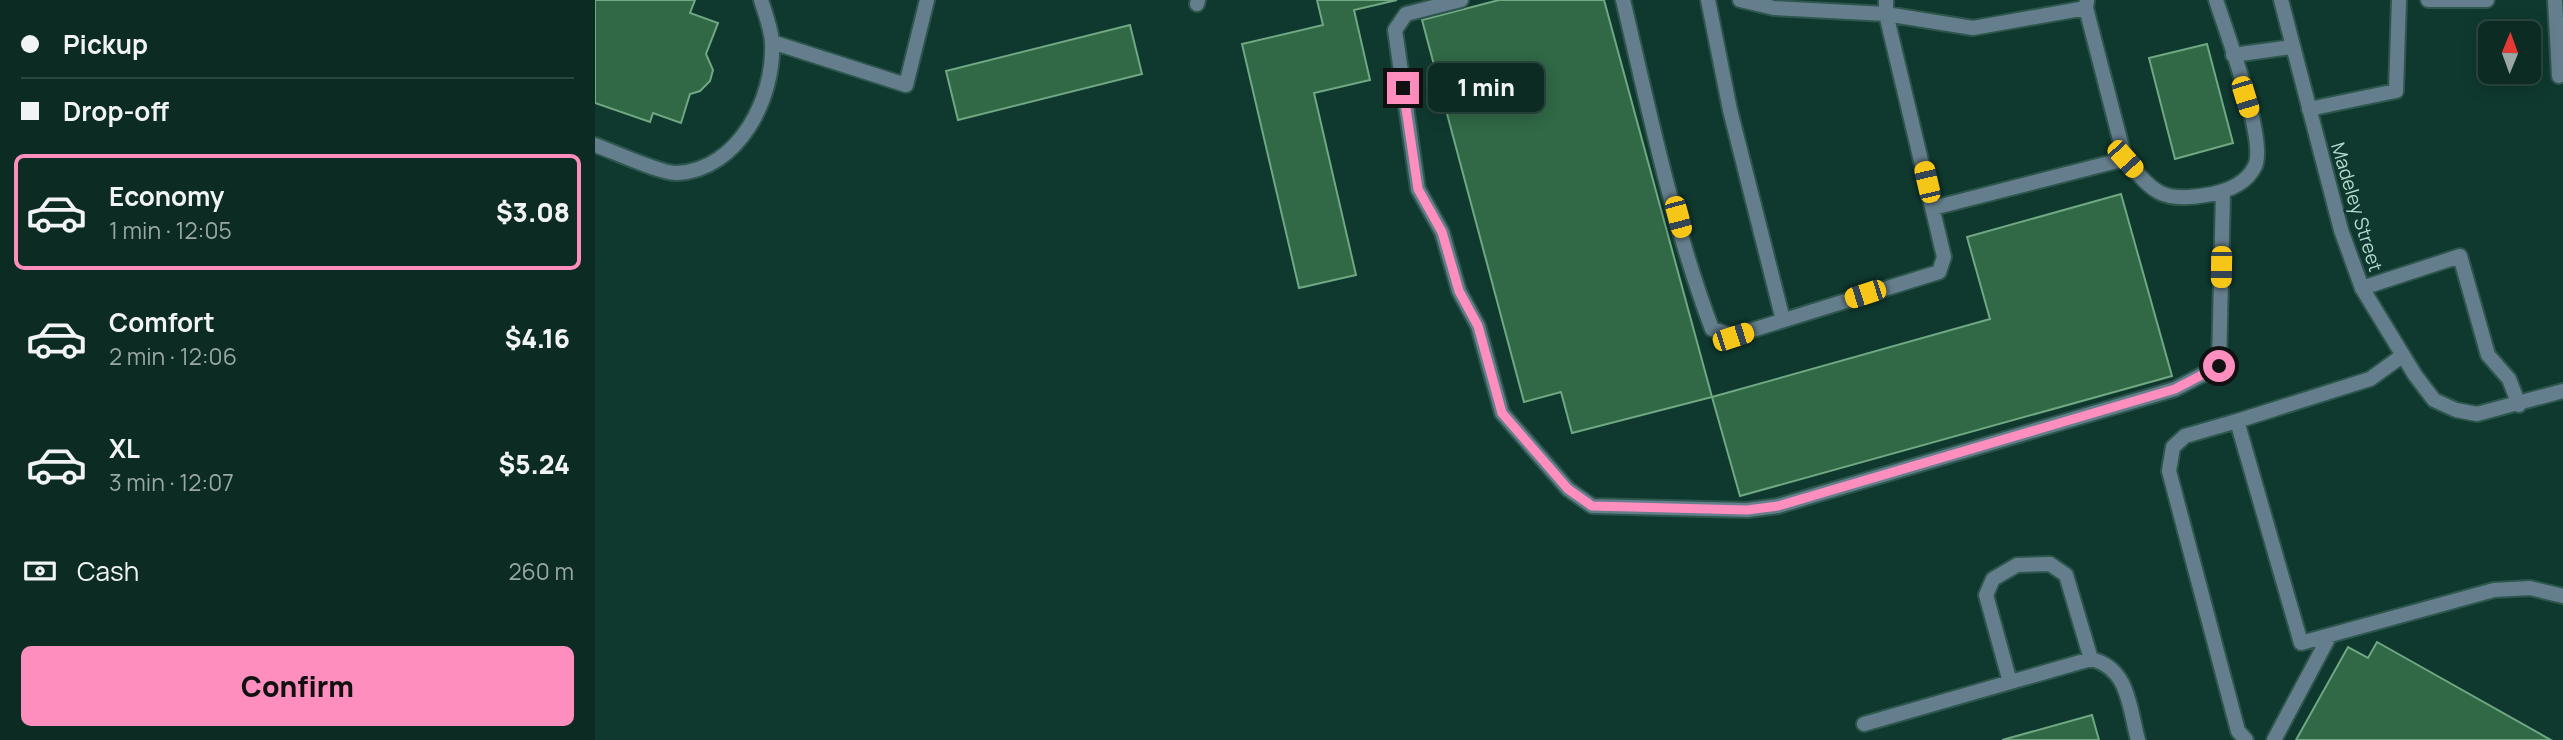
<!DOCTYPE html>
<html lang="en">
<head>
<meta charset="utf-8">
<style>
  :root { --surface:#0b2b23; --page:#14332b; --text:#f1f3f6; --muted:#9aa7a6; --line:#2b4741; --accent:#fe8ebd }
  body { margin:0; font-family:Manrope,sans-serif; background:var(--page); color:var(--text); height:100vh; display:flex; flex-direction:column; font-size:26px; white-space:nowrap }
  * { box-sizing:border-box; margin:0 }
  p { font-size:23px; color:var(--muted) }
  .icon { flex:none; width:38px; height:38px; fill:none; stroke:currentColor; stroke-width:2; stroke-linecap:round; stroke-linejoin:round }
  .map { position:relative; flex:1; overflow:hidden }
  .panel { display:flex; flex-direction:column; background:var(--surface); width:595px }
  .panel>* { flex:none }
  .banner { display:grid; align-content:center; height:154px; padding:0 21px; background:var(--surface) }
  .needle { width:46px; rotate:1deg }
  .fabs { position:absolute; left:1883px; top:21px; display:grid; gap:14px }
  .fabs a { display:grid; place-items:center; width:63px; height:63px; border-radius:10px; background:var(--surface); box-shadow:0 4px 18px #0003,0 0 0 2px var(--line); font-size:35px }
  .end { position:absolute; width:32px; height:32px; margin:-16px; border:9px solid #fe8ebd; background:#111; box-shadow:0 0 0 4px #111 }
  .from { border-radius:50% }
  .bubble { position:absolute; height:49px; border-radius:10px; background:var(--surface); box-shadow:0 4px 18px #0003,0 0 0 2px var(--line); font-size:23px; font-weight:800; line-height:49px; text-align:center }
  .car { position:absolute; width:21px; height:42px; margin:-21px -10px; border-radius:9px; box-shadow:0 0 5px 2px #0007; background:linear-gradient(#f5c518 24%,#345 0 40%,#f5c518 0 76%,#345 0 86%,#f5c518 0) }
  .banner b { display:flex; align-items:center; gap:24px; height:66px; font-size:26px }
  .banner b+b { border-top:2px solid var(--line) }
  .banner i { width:18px; height:18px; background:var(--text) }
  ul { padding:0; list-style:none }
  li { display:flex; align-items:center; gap:21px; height:116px; margin:0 14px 10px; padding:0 7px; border:4px solid transparent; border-radius:10px }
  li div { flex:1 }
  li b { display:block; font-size:26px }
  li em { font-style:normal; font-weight:800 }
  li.selected { border-color:var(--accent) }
  li>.icon { width:63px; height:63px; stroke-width:1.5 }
  .pay { display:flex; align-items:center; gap:18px; height:77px; padding:0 21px; font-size:26px }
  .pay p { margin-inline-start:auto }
  .action { display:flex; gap:14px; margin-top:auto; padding:14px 21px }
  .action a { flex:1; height:80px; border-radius:10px; background:var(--accent); color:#111; font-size:28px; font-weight:800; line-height:80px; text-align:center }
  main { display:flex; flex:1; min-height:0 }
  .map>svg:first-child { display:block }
</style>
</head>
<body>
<main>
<section class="panel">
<div class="banner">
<b><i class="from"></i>Pickup</b>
<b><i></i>Drop-off</b>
</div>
<ul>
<li class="selected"><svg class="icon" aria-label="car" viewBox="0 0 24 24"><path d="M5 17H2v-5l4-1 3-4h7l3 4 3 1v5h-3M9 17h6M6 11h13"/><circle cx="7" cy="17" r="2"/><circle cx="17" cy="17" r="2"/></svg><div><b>Economy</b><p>1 min · 12:05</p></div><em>$3.08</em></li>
<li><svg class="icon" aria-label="car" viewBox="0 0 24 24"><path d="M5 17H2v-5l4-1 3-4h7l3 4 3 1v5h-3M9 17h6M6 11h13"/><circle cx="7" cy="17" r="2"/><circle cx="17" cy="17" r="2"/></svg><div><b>Comfort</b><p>2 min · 12:06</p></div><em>$4.16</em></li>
<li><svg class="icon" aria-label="car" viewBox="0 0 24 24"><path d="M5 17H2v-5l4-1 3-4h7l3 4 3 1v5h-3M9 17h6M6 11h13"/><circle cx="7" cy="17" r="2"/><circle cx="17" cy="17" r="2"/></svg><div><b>XL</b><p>3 min · 12:07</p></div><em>$5.24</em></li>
</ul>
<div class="pay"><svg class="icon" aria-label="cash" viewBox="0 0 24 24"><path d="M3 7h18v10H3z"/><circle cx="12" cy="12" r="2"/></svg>Cash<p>260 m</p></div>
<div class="action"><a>Confirm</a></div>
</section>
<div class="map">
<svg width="1968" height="740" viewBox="0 0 1968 740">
  <rect width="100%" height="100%" fill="#0f392f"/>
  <!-- building -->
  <path fill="#316846" stroke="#6fa882" stroke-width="2" d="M0 0H100L95 13 123 23 111 54 118 70 115 81 105 91 95 94 86 123 58 113 55 122 0 103Z
    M722 0H802L759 10 775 80 719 93 761 275 704 288 647 44 728 25Z
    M904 0H1009L1117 397 977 433 966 392 929 402 827 20Z
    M535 25 547 74 363 120 351 71Z
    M1612 44 1638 143 1580 159 1554 58Z
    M1526 194 1577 376 1145 496 1117 397 1395 319 1372 237Z
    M1782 642 1956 740H1701L1753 647 1773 658Z
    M1497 715 1504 740H1407Z"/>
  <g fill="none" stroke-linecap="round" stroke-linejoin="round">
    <!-- service casing -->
    <g stroke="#2d564c" stroke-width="18">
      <path id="service" d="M866 0 811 14 800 30 823 189 847 232 864 291 883 326 907 413 973 489 997 506 1152 510 1183 506 1580 389 1624 366 1628 192
        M1028 0C1054 110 1077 223 1117 329L1138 336 1344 272 1349 257 1291 14V0
        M1113 0 1135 110 1188 320
        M1145 0 1179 8 1291 14 1378 28 1491 8 1492 0
        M1833 0H1892
        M1960 0 1964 76
        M602 4 603 0
        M177 42 311 85 332 0
        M1638 55 1697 47
        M1714 109 1801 91 1804 0
        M0 145C17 151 67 174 82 173 144 170 180 97 177 42 176 28 170 13 166 0
        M1530 159C1558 191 1565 203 1611 195 1630 192 1651 185 1660 166 1672 141 1631 31 1621 0
        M1338 208 1530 159 1491 8
        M1767 288 1865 256 1893 355 1914 379 1924 405
        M1807 356 1775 379 1642 421 1706 643 1899 590 1935 588 1968 596
        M1642 421 1590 436 1578 447 1574 471 1643 731 1651 740
        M1415 682 1391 595 1398 579 1422 565 1455 564 1471 575 1496 659
        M1269 724 1496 659C1534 668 1534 707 1543 740
        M1679 740 1735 635"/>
    </g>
    <!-- minor casing -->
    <g stroke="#2d564c" stroke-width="18">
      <path id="minor" d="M1686 0 1746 230 1767 288 1820 375 1839 400 1861 410 1882 414 1968 391"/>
    </g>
    <!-- service -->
    <use href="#service" stroke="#657e8d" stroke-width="14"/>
    <!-- minor -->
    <use href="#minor" stroke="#657e8d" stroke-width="14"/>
  </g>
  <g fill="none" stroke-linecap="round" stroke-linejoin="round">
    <!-- route -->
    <path stroke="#fe8ebd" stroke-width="9" d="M808 88 823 189 847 232 864 291 883 326 907 413 973 489 997 506 1152 510 1183 506 1580 389 1624 366"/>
  </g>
  <g text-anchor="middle" stroke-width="5" stroke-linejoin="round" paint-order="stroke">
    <!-- street labels -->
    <g font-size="19" fill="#b6dacf" stroke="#0f392f">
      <text transform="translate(1762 207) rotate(73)" y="7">Madeley Street</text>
    </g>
  </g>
</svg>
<div class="fabs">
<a><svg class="needle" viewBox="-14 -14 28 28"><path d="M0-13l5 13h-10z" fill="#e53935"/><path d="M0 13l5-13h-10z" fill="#9aa7a6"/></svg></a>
</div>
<i class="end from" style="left:1624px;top:366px"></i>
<i class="end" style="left:808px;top:88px"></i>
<div class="bubble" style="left:833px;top:63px;width:116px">1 min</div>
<i class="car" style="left:1650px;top:97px;rotate:163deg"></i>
<i class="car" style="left:1530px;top:159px;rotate:138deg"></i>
<i class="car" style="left:1332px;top:182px;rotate:347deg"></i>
<i class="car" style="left:1083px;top:217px;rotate:165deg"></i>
<i class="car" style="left:1626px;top:267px;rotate:181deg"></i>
<i class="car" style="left:1270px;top:294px;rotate:252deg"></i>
<i class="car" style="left:1138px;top:337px;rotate:72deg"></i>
</div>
</main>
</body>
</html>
